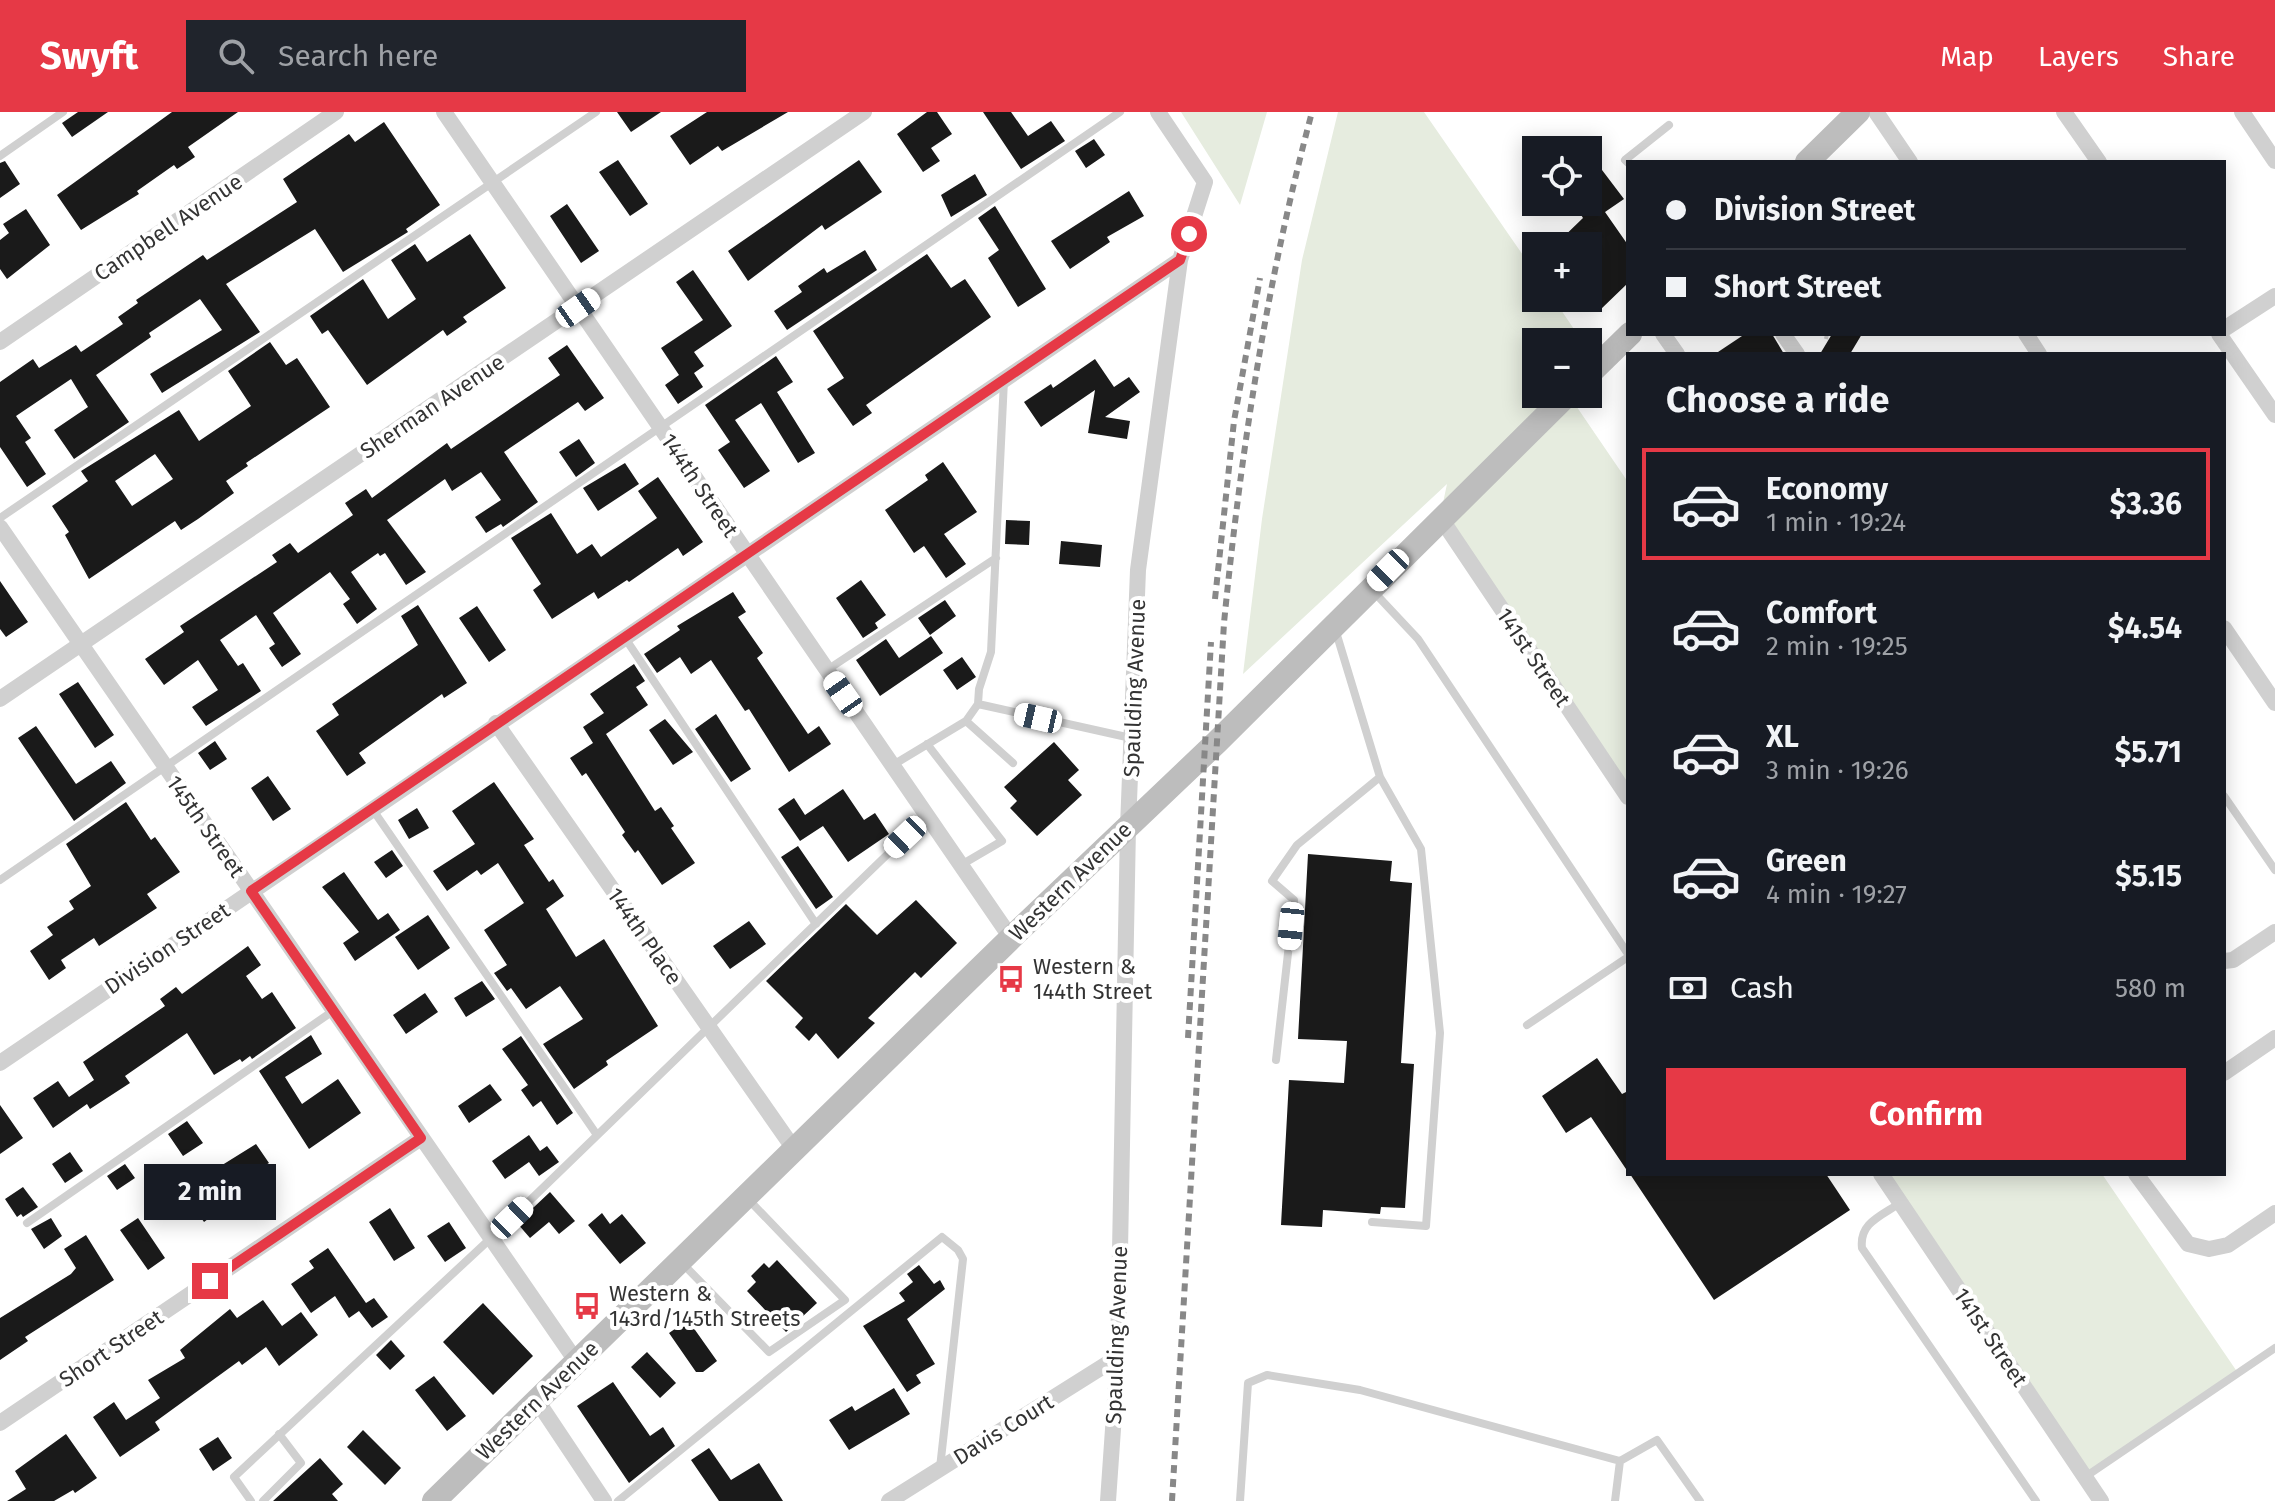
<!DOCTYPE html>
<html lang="en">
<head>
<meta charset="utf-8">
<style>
  :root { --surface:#171b24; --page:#20242c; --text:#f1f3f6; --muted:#9ea1a6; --line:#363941; --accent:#e63946 }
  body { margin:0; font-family:"Fira Sans",sans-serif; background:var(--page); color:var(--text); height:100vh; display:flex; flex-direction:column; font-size:30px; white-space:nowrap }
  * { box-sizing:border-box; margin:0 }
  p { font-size:26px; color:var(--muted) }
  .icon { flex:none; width:44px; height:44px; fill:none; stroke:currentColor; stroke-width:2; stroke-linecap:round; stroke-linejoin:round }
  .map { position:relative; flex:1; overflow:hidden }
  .side { position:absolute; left:1626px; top:240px; width:600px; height:824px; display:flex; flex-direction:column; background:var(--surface); border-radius:0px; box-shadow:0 4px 20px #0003 }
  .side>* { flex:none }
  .hud { position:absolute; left:1626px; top:48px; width:600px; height:176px; border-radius:0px; box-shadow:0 4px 20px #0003; display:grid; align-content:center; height:176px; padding:0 40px; background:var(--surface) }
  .controls { position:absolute; left:1522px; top:24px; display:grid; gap:16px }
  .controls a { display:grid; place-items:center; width:80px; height:80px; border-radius:0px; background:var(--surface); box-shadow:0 4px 20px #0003; font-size:40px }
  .end { position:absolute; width:36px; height:36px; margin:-18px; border:10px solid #e63946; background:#fff; box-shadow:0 0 0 4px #fff }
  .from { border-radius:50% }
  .bubble { position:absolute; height:56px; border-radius:0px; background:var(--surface); box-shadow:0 4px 20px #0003; font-size:26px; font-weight:700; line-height:56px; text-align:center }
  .car { position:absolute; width:24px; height:48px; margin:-24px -12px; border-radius:10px; box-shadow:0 0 6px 2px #0007; background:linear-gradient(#fff 24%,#345 0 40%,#fff 0 76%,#345 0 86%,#fff 0) }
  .hud b { display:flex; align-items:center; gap:28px; height:76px; font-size:30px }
  .hud b+b { border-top:2px solid var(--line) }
  .hud i { width:20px; height:20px; background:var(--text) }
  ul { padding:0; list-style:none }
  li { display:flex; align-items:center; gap:24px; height:112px; margin:0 16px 12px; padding:0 24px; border:4px solid transparent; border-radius:0px }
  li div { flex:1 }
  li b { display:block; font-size:30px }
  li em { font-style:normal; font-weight:700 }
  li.current { border-color:var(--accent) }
  li>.icon { width:72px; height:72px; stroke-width:1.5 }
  h2 { padding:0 40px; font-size:36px; line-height:96px }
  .pay { display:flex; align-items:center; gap:20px; height:88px; padding:0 40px; font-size:30px }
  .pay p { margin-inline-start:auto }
  .action { display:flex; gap:16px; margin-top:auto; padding:16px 40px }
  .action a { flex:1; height:92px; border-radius:0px; background:var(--accent); color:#fff; font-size:32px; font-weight:700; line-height:92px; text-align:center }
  header { display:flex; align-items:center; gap:48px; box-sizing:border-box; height:112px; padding:0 40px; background:var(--accent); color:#fff }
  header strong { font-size:38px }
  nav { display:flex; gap:44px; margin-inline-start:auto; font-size:28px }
  .search { width:560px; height:72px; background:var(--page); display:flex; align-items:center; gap:20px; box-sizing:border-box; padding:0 28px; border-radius:0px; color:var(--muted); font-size:30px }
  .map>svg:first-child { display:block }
</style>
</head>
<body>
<header>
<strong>Swyft</strong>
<div class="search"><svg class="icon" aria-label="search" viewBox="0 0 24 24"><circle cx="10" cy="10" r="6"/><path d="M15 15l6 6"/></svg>Search here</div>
<nav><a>Map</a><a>Layers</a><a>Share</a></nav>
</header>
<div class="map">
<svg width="2275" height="1389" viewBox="0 0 2275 1389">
  <rect width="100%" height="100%" fill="#fff"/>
  <!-- green -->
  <path fill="#e6ecdf" d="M1181 0H1267L1240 93Z
    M1338 0H1424L1536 162V186H1553L1582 229 1536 230V282H1568L1628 370V685L1440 405 1447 372 1243 562 1262 407 1302 148Z
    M1882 1062H2102L2238 1261 2085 1365Z"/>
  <!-- building -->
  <path fill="#1a1a1a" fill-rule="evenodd" d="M78 0H108L72 25 62 11Z
    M172 0H238L188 35 195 45 177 57 174 53 137 79 139 82 81 118 57 83Z
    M617 0H661L631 20Z
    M707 0H788L722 39 718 34 690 53 670 24Z
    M927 0H937L952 22 931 36 940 49 923 60 897 22Z
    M983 0H1011L1028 24 1051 9 1065 29 1021 57Z
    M384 10 440 93 406 117 408 120 343 160 315 117 226 172 260 220 162 281 150 262 222 218 200 187 149 221 151 225 96 263 129 310 74 347 54 318 88 295 71 267 16 304 31 326 25 330 46 362 27 375 0 335V270L33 247 39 256 76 233 81 240 123 212 118 205 138 191 136 188 203 143 207 148 297 90 283 67 349 22 355 30Z
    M1094 27 1105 43 1086 56 1075 39Z
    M618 48 648 92 630 104 599 60Z
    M859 48 882 80 825 118 822 113 748 169 728 139Z
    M5 49 20 72 0 86V51Z
    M1602 58 1624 87 1605 100 1628 133V171L1600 198 1588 181V134H1554L1583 106 1573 90H1588V71Z
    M975 62 987 83 951 105 941 83Z
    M1129 79 1144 104 1107 125 1110 130 1070 157 1051 129Z
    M567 92 599 139 581 151 550 104Z
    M995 94 1046 177 1018 195 988 146 999 138 978 106Z
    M26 97 50 133 7 167 0 157V128L9 121 3 112Z
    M470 122 506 176 463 205 467 210 447 224 443 218 367 273 328 218 322 222 310 204 363 167 388 207 416 187 391 148 415 132 427 150Z
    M865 138 877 158 787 218 774 199 802 180 798 174 824 156 827 161Z
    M927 142 951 176 965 167 991 205 866 293 872 301 853 314 827 277 844 266 813 219Z
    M693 158 732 214 694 240 704 254 694 261 703 275 678 292 665 273 679 263 661 236 703 208 676 170Z
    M1745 222H1772L1784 242H1715Z
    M1832 222H1862L1850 242H1820Z
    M270 230 286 253 297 246 330 295 246 351 248 354 226 369 234 381 198 407 181 418 175 409 89 467 65 423 69 420 52 394 88 369 81 359 179 298 199 329 251 294 228 259ZM155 342 173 367 132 394 115 369Z
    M567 233 604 286 585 299 578 290 504 340 538 390 503 415 501 412 486 421 475 405 501 388 481 360 452 379 445 367 387 408 426 460 406 473 385 441 380 444 378 441 351 460 377 497 357 512 343 492 350 487 330 460 273 501 301 542 282 555 269 536 275 532 256 503 220 528 238 554 243 551 261 579 206 614 192 595 218 578 198 548 164 573 145 547 184 520 180 514 277 450 272 443 290 431 298 441 353 403 345 391 366 377 372 386 447 331 451 337 560 263 548 246Z
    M776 244 793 270 777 280 815 341 798 351 761 291 735 308 770 359 744 376 718 338 730 330 705 293Z
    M1095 247 1114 275 1129 265 1140 280 1105 305 1130 309 1127 327 1088 321 1095 278 1041 315 1024 290 1051 272 1053 276Z
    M579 327 595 351 576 365 559 340Z
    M943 350 977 400 944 422 966 452 946 466 924 434 914 441 885 398 928 368 925 363Z
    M625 351 639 372 598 399 583 376Z
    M658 365 703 430 683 444 678 436 629 470 627 468 598 487 594 480 552 507 533 478 541 472 511 426 551 401 577 442 592 432 601 445 657 406 638 379Z
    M1006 408 1030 409 1029 433 1005 432Z
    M1061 429 1102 433 1100 455 1059 452Z
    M861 468 886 503 875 511 878 516 863 526 836 486Z
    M0 469 28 510 6 525 0 517Z
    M733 480 746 500 738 505 763 541 757 546 808 622 819 614 831 632 789 660 749 597 745 599 711 548 691 562 680 545 657 561 644 542 680 518 677 514Z
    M945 488 956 504 930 523 918 506Z
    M418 493 467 571 444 586 442 582 359 641 366 651 347 664 316 619 339 603 332 592 418 533 401 504Z
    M477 494 506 538 489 550 459 506Z
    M931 524 943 541 880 584 856 548 886 527 899 546Z
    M962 545 976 565 957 578 943 558Z
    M634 552 645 569 636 575 648 593 606 622 655 699 661 695 674 714 671 716 695 751 662 773 638 738 635 741 622 723 625 720 586 661 582 664 570 646 593 631 583 615 604 601 590 582Z
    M78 570 114 623 95 636 59 582Z
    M716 602 751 657 731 670 695 617Z
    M665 607 693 640 673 653 649 618Z
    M36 614 76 672 111 649 126 671 74 709 18 626Z
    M215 629 227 647 210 658 198 641Z
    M1054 630 1079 658 1068 668 1082 683 1037 724 1010 696 1017 689 1004 675Z
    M268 664 291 697 273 709 251 676Z
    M494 670 534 727 524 733 549 770 553 767 564 784 546 797 576 845 604 827 658 914 606 949 608 953 574 977 543 932 583 907 560 874 526 897 511 876 507 879 494 861 507 853 484 818 524 791 522 788 498 751 481 763 477 758 447 779 433 759 475 732 452 699Z
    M843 677 864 708 875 701 889 722 848 750 823 714 800 729 778 697 794 686 805 703Z
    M126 690 151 728 155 725 180 760 147 782 157 796 99 834 94 826 61 848 66 856 49 868 30 839 53 823 47 815 74 797 69 789 91 774 66 732Z
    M417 696 429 716 409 727 398 708Z
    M798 734 833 785 816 797 781 745Z
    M392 738 403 754 386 766 374 750Z
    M1308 742 1392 749 1390 769 1412 771 1401 951 1414 952 1405 1096 1381 1095 1380 1102 1323 1098 1322 1115 1281 1113 1289 968 1344 971 1347 929 1298 927Z
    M344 760 378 808 388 801 400 818 355 849 343 831 359 820 322 775Z
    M916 788 957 831 921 866 915 860 868 906 875 911 838 947 816 921 809 929 795 915 803 906 766 869 846 792 877 823Z
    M428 803 450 836 418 858 395 825Z
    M749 809 766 832 730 857 713 834Z
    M248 834 261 853 246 864 262 887 272 880 296 916 252 947 250 944 242 950 240 947 214 963 187 921 125 964 130 971 90 997 87 992 53 1016 33 986 58 969 69 985 94 968 83 950 165 894 160 887 176 875 182 882Z
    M482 869 495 887 466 905 454 886Z
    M425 881 438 900 406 922 393 903Z
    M311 923 322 942 285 965 302 992 338 967 361 1001 309 1037 259 959Z
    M521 924 573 1001 557 1013 541 989 533 995 521 978 528 973 502 937Z
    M1597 946 1622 982 1628 979V1060L1591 1005 1566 1021 1542 984Z
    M490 972 502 988 469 1011 458 994Z
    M0 993 23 1026 0 1042Z
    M187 1009 203 1031 183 1044 168 1022Z
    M529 1023 540 1039 547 1034 559 1050 539 1064 529 1050 505 1067 492 1049Z
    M256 1032 269 1051 261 1056 266 1064 204 1110 182 1078Z
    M70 1040 83 1059 65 1071 52 1052Z
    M125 1052 135 1066 117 1078 107 1064Z
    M1630 1062H1826L1850 1098 1714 1188Z
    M23 1075 38 1095 23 1105 21 1102 17 1105 5 1087Z
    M550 1080 575 1109 559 1122 549 1110 530 1126 517 1111Z
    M390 1096 415 1136 394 1149 369 1110Z
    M602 1101 610 1112 622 1102 646 1131 620 1152 588 1113Z
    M51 1106 62 1124 44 1137 31 1117Z
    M138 1106 165 1146 148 1158 120 1118Z
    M449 1110 466 1136 445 1150 427 1124Z
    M86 1123 114 1168 25 1225 28 1229 0 1248V1206L71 1162 76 1156 64 1137Z
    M328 1136 366 1191 374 1186 388 1205 372 1216 359 1199 349 1206 335 1184 311 1201 291 1172 314 1156 309 1149Z
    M777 1148 817 1191 786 1220 747 1179 756 1170 751 1164 764 1151 769 1156Z
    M919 1153 934 1172 940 1168 945 1177 907 1207 935 1252 916 1263 921 1271 907 1280 863 1214 905 1189 899 1181 913 1170 907 1162Z
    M263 1188 282 1214 301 1200 318 1223 279 1254 266 1235 242 1253 239 1249 155 1310 160 1318 120 1345 93 1305 114 1290 126 1308 160 1286 148 1268 185 1246 180 1238 230 1197 237 1206Z
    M483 1191 533 1244 493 1283 443 1230Z
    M688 1208 717 1249 703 1260H696L669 1221Z
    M391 1228 405 1244 390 1258 376 1243Z
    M647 1240 676 1271 660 1286 631 1255Z
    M434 1264 466 1304 447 1319 415 1278Z
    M613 1270 650 1324 663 1315 675 1334 629 1371 577 1294Z
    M894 1276 910 1302 849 1338 829 1308 852 1294 855 1299Z
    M363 1318 401 1356 385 1373 347 1335Z
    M66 1322 97 1366 75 1381 73 1378 54 1389H7L26 1377 15 1359Z
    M218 1325 232 1346 213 1359 199 1337Z
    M709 1336 731 1368 759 1351 783 1389H719L691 1348Z
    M320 1346 343 1372 332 1382 338 1389H273Z"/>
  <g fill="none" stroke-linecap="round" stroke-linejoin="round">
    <!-- path -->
    <path stroke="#cdcdcd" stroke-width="4" stroke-dasharray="4 4" stroke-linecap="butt" d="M1826 227 1827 222"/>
    <!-- service -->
    <path stroke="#d0d0d0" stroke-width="8" d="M0 44 63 0
      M1628 51 1625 48 1669 13
      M0 406 596 0
      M1373 479 1418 527 1628 842
      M1336 520 1380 665 1421 737 1440 921 1426 1114 1372 1110
      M625 526 816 812
      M827 558 996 446
      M978 592 979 577 991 540 1004 268
      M966 609 1013 651
      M927 632 1002 729 961 753
      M893 653 966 609 978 592 1131 626
      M2224 684 2275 758
      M373 698 597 1023
      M0 768 1120 0
      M1527 913 1628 845
      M1276 948 1294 788 1272 769 1297 733 1380 665
      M1900 1091C1881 1104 1859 1111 1862 1136L2036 1389
      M27 1111 333 899
      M683 1152 769 1240 845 1188 748 1087
      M2085 1365 2275 1236
      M251 1389 234 1365 490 1127 927 704
      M263 1389 301 1351 279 1322
      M618 1389 942 1125 958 1138 963 1147 940 1356
      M1240 1389 1248 1271 1267 1263 1360 1278 1620 1349 1657 1328 1700 1389
      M1615 1389 1620 1349"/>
    <!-- minor -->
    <path stroke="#d0d0d0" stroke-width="16" d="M444 0 1011 826
      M1876 0 1910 50
      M2064 0 2099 50
      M2242 0 2275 49
      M2224 217 2275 184
      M1663 222 1677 242
      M1783 222 1797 242
      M2026 222 2039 242
      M2219 222 2275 303
      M0 230 336 0
      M1440 405 1628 685
      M0 415 576 1249
      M2224 516 2275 591
      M0 587 864 0
      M496 611 794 1037
      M2224 849 2233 848 2275 820
      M0 951 1180 148 1205 70 1158 0
      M2224 961 2275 926
      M1881 1062 2101 1389
      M2136 1062 2188 1132 2209 1137 2228 1133 2275 1101
      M536 1287 604 1389
      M0 1311 421 1026
      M889 1389 1118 1245
      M1108 1389 1118 1245 1128 715 1138 458 1180 148"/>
    <!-- secondary -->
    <path stroke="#bdbdbd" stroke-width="24" d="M1807 50 1858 0
      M1588 263 1630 222
      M434 1389 1011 826 1217 630 1568 282"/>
    <!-- rail -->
    <path stroke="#888" stroke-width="6" stroke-dasharray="8 6" stroke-linecap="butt" d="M1215 487 1234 309 1260 166
      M1188 926 1211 530
      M1172 1389 1224 511C1241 338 1267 168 1312 0"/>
  </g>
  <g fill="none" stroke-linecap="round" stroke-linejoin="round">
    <!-- route -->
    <path stroke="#e63946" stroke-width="10" d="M210 1169 421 1026 251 779 1180 148 1189 122"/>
  </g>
  <!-- icons -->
  <defs>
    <g id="bus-bare" transform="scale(2.16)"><path d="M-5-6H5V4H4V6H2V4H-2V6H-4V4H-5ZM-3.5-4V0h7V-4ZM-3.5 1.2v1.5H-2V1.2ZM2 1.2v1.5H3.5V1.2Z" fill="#e63946" stroke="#fff" stroke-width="2.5" paint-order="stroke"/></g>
  </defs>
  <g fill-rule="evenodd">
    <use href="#bus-bare" x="1011" y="867"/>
    <use href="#bus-bare" x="587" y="1194"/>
  </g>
  <g text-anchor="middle" stroke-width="8" stroke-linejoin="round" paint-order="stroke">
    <!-- street labels -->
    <g font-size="22" fill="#333" stroke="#fff">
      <text transform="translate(168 115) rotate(-34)" y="8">Campbell Avenue</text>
      <text transform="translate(432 294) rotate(-34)" y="8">Sherman Avenue</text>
      <text transform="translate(700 373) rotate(56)" y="8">144th Street</text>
      <text transform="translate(1534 545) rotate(56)" y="8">141st Street</text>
      <text transform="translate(1134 576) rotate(-88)" y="8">Spaulding Avenue</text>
      <text transform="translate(206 714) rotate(55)" y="8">145th Street</text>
      <text transform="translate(1070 769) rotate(-44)" y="8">Western Avenue</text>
      <text transform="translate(645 824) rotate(55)" y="8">144th Place</text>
      <text transform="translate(167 836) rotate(-34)" y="8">Division Street</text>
      <text transform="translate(1116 1223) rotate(-88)" y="8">Spaulding Avenue</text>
      <text transform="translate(1991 1225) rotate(56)" y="8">141st Street</text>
      <text transform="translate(111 1236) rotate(-34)" y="8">Short Street</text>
      <text transform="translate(537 1288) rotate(-44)" y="8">Western Avenue</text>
      <text transform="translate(1003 1317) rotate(-32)" y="8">Davis Court</text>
    </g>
    <!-- poi labels -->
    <g font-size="22" fill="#333" stroke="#fff" text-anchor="start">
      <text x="1033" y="862">Western &amp;<tspan x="1033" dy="25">144th Street</tspan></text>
      <text x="609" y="1189">Western &amp;<tspan x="609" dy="25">143rd/145th Streets</tspan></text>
    </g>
  </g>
</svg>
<div class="controls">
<a><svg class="icon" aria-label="locate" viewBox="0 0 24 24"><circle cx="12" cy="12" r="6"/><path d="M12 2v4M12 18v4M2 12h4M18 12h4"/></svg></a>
<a>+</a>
<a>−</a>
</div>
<i class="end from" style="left:1189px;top:122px"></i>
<i class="end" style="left:210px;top:1169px"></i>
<div class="bubble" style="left:144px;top:1052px;width:132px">2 min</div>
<i class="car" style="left:578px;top:196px;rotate:55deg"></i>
<i class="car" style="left:1388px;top:458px;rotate:225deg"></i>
<i class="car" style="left:843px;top:582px;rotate:325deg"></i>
<i class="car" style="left:1038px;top:606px;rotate:283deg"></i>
<i class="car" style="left:905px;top:725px;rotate:226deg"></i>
<i class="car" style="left:1291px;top:814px;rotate:186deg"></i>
<i class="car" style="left:512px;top:1106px;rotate:46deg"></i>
<div class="hud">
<b><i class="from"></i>Division Street</b>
<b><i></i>Short Street</b>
</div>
<section class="side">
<h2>Choose a ride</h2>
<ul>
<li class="current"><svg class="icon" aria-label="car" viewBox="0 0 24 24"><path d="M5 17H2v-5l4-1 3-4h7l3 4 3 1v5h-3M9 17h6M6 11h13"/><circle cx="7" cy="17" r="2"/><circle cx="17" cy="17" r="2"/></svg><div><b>Economy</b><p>1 min · 19:24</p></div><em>$3.36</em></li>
<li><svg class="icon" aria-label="car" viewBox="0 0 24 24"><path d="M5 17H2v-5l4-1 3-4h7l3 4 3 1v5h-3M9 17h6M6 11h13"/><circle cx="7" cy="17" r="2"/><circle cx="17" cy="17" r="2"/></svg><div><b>Comfort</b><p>2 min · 19:25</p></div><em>$4.54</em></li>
<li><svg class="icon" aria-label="car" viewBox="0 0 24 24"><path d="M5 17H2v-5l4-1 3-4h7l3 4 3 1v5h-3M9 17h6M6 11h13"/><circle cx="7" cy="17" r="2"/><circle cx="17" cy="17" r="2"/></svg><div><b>XL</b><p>3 min · 19:26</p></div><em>$5.71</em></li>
<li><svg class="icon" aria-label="car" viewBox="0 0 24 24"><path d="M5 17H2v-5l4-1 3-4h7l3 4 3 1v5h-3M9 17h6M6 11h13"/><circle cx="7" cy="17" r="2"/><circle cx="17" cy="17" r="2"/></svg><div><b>Green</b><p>4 min · 19:27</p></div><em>$5.15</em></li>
</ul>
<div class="pay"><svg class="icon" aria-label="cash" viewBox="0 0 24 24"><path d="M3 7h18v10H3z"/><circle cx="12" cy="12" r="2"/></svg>Cash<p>580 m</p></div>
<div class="action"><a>Confirm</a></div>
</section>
</div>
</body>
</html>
